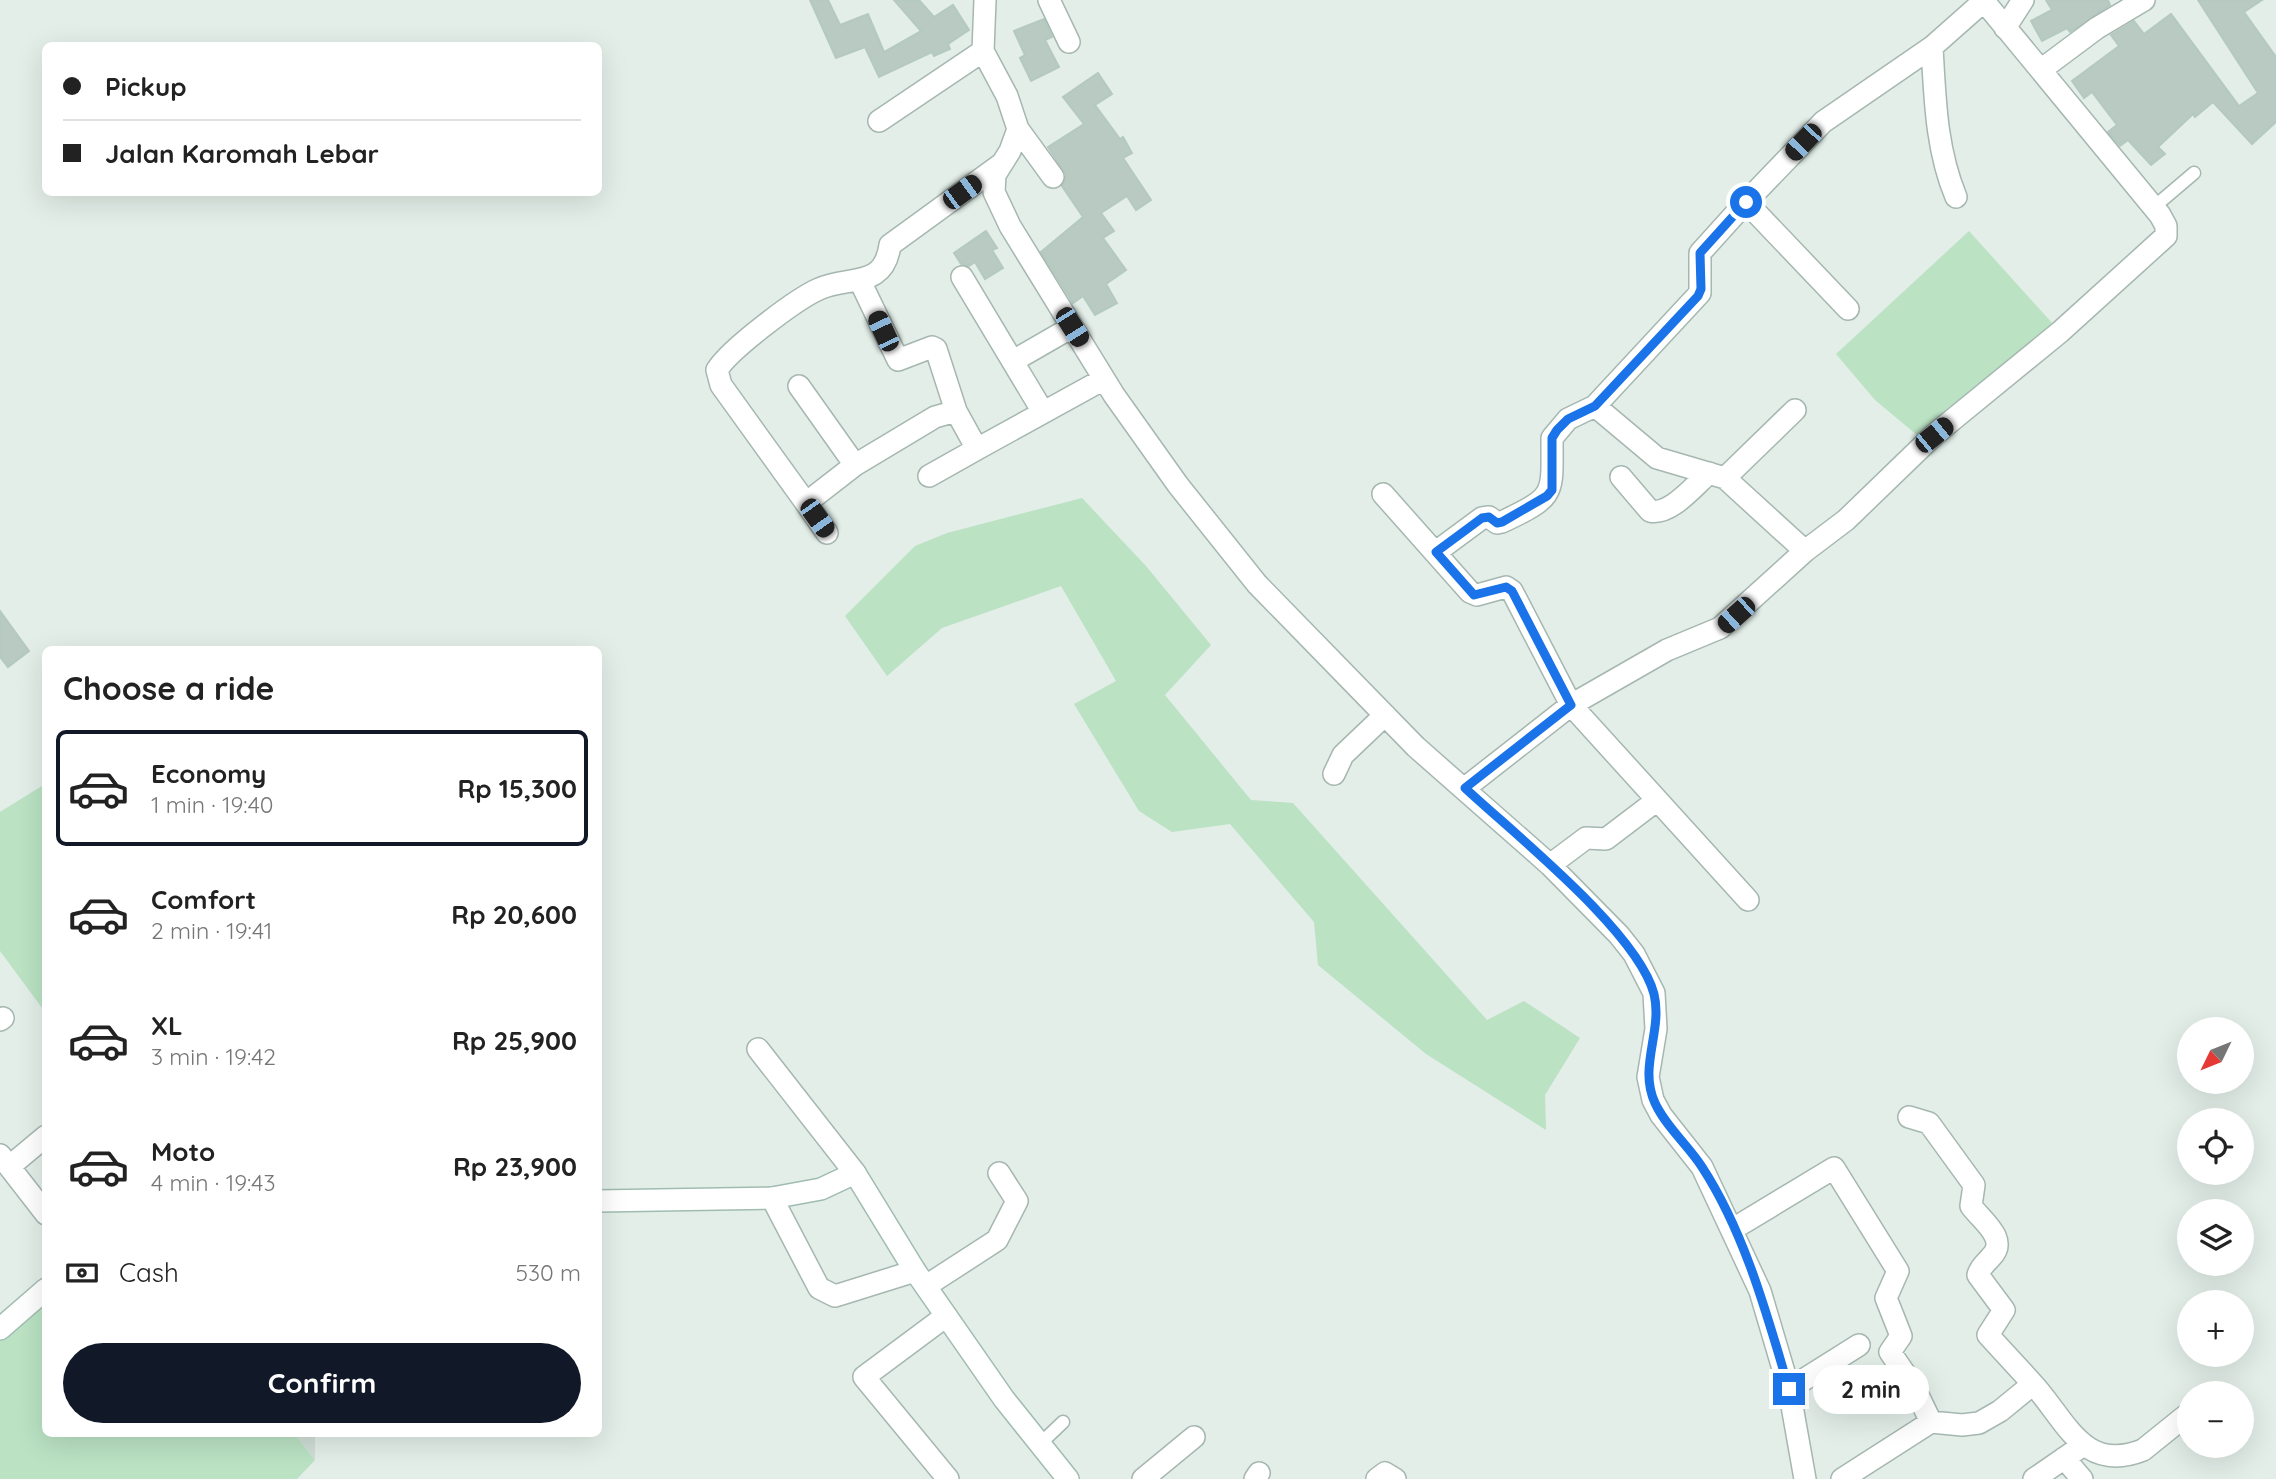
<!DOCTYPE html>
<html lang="en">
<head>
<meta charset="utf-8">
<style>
  :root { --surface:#fff; --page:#f6f6f6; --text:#222; --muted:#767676; --line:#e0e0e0; --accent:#111827 }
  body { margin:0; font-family:Quicksand,sans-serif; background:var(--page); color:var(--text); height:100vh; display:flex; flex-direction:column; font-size:26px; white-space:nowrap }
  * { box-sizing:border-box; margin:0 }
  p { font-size:23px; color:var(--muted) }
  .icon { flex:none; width:38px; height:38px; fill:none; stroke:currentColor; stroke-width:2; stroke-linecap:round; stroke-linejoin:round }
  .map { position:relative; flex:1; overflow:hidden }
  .drawer { position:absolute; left:42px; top:646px; width:560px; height:791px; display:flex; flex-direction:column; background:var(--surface); border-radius:10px; box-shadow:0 7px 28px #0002 }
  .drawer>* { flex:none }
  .guide { position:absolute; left:42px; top:42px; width:560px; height:154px; border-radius:10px; box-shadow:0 7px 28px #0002; display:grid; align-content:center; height:154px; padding:0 21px; background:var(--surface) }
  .needle { width:46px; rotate:227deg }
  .controls { position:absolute; left:2177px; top:1017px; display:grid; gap:14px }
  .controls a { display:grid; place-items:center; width:77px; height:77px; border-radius:50%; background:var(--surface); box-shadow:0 7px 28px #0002; font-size:35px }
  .end { position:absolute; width:32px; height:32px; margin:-16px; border:9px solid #1a73e8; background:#fff; box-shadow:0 0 0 4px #fff }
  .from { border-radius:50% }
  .bubble { position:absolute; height:49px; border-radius:24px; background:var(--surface); box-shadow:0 7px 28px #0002; font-size:23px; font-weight:700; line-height:49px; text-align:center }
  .car { position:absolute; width:21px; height:42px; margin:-21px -10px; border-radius:9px; box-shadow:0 0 5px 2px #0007; background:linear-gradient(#222 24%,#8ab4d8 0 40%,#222 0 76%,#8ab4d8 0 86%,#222 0) }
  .guide b { display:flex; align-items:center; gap:24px; height:66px; font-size:26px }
  .guide b+b { border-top:2px solid var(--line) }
  .guide i { width:18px; height:18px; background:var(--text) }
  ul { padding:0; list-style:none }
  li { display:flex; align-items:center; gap:21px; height:116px; margin:0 14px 10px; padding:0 7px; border:4px solid transparent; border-radius:10px }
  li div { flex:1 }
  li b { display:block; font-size:26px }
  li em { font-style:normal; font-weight:700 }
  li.current { border-color:var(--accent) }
  li>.icon { width:63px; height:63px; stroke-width:1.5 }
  h2 { padding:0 21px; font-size:32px; line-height:84px }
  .pay { display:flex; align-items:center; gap:18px; height:77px; padding:0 21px; font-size:26px }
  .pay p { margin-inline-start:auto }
  .primary-button { display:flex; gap:14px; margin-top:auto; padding:14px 21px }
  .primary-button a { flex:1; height:80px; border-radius:42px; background:var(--accent); color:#fff; font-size:28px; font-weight:700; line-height:80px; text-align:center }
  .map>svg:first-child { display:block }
</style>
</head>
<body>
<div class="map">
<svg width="2276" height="1479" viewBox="0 0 2276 1479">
  <rect width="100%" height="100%" fill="#e3eee9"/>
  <!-- built -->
  <path fill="#d1dfd8" d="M294 1433H315V1460Z"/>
  <!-- green -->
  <path fill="#bae2c3" d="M1969 231 2053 324 1923 440 1875 400 1836 354Z
    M1082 498 1146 566 1211 645 1165 695 1251 800 1293 803 1487 1020 1524 1001 1580 1038 1545 1095 1546 1130 1426 1054 1318 965 1314 922 1230 824 1172 832 1139 811 1074 704 1116 681 1061 586 942 628 887 676 845 616 915 546 947 533Z
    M45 784V1012L0 951V812Z
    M45 1297 46 1433H294L315 1460 297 1479H0V1331Z"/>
  <!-- building -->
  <path fill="#b8cac2" stroke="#b4c9c0" stroke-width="2" d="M810 0H828L840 25 868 14 884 52 921 31 894 0H919L934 17 953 5 969 30 948 44 950 49 934 56 932 52 879 77 865 47 836 58Z
    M2046 0H2108L2110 5 2070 32 2067 28 2042 41 2031 21 2052 10Z
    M2198 0H2262L2244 12 2276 57V122L2252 144 2213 102 2195 117 2193 114 2158 147 2165 154 2151 165 2128 140 2120 146 2108 132 2117 125 2092 92 2084 98 2072 81 2119 46 2111 35 2134 21 2144 34 2171 14 2239 106 2258 93Z
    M1044 19 1052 37 1045 40 1059 67 1031 81 1020 58 1025 55 1014 31Z
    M1098 73 1112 94 1095 105 1120 139 1123 137 1132 153 1123 158 1151 200 1136 210 1127 196 1101 213 1114 231 1103 238 1126 270 1106 284 1117 303 1095 315 1083 296 1073 303 1041 252 1083 217 1062 186 1066 175 1048 147 1084 124 1063 97Z
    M986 231 997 248 992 250 1003 268 985 279 975 262 969 266 961 264 954 253Z
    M0 611 29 651 8 667 0 657Z"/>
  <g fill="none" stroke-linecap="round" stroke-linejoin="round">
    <!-- lane casing -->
    <g stroke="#a5b7b0" stroke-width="15">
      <path id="lane" d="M2154 207 2194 173
        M1041 1443 1063 1422"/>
    </g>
    <!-- street casing -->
    <g stroke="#a5b7b0" stroke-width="24">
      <path id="street" d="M985 0 983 51 1007 96 1018 129 1010 151 995 175 994 192 1010 226 1114 395 1178 485 1257 584 1416 747 1550 865 1619 935 1634 954 1654 993 1656 1029 1648 1077 1653 1100 1661 1115 1702 1167 1760 1291 1789 1389 1805 1479
        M1049 0 1069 42
        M2005 28 2023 0
        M2042 69 2097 28 2144 0
        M879 121 983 51
        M1018 129 1053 177
        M1956 197C1936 149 1935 99 1932 47L1984 1
        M1746 202 1700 253V293L1595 406 1657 458 1725 478 1805 551
        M962 277 1043 412
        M860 281 898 360 932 347 936 349 956 411
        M1848 309 1746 202 1823 122 1932 47
        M1013 361 1072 327
        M799 386 855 465 935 417 956 411 977 449 1104 379
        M855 465 806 503 721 385 717 370C729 350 796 299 819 289 848 275 884 290 890 245L1000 165
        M929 476 977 449
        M1621 477 1650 511C1670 516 1694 486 1709 473
        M1725 478 1795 410
        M1383 494 1470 592 1477 595 1506 587 1512 591 1571 705 1748 900
        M806 503 827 533
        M1436 552 1482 518 1489 517 1497 523 1502 522C1557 496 1552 495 1552 438L1568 419 1595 406
        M1334 774 1343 755 1385 715
        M1465 788 1571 705 1667 650 1720 628 1805 551 1846 520 1934 435 2060 332 2166 236V226L2160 215 1983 0
        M1550 865 1586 838 1606 839 1656 801
        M0 1020 3 1018
        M758 1049 855 1173
        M1909 1117 1929 1123 1974 1185 1971 1206C1982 1221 2009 1239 1991 1257 1986 1263 1980 1267 1978 1275L2004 1310 1988 1335 2033 1384
        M0 1155 46 1214
        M10 1166 46 1136
        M772 1198 819 1288 835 1296 915 1271
        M1733 1229 1834 1168 1898 1271 1886 1298 1901 1336 1890 1352 1914 1387 1931 1422
        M926 1286 997 1240 1017 1201 999 1173
        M946 1316 864 1377 948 1479
        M1789 1389 1859 1345
        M2064 1458 2082 1479
        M1143 1479 1194 1437
        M1255 1479 1259 1473
        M1377 1479 1385 1473 1395 1479
        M1842 1479 1931 1422 1962 1425 1979 1423 2000 1411 2033 1384C2066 1420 2083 1474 2143 1450L2189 1413
        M2034 1479 2082 1446"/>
    </g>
    <!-- secondary casing -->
    <g stroke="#a0bcb1" stroke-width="24">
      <path id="secondary" d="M598 1201 772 1198 821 1189 855 1173 915 1271 1004 1399 1068 1479
        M0 1329 46 1289"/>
    </g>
    <!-- lane -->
    <use href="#lane" stroke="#fff" stroke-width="12"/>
    <!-- street -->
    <use href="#street" stroke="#fff" stroke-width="21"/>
    <!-- secondary -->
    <use href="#secondary" stroke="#fff" stroke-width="21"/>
  </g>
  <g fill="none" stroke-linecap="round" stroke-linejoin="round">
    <!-- route -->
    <path stroke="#1a73e8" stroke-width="9" d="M1746 202 1700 253 1701 289 1698 296 1595 406 1568 419 1557 430 1552 438V490L1547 496 1502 522 1497 523 1489 517 1482 518 1436 552 1474 595 1506 587 1512 591 1571 705 1465 788C1513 833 1638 932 1654 994 1663 1031 1638 1067 1655 1103 1666 1127 1688 1145 1702 1167 1745 1233 1767 1315 1789 1389"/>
  </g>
</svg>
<div class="controls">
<a><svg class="needle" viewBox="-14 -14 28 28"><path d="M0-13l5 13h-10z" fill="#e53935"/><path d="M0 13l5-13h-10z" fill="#767676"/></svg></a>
<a><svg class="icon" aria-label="locate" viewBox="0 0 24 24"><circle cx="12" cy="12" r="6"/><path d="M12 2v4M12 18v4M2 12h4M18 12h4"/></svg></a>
<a><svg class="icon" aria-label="layers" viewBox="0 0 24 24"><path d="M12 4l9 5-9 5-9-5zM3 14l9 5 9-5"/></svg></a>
<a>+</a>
<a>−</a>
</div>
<i class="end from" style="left:1746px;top:202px"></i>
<i class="end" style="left:1789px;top:1389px"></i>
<div class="bubble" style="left:1813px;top:1365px;width:116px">2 min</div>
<i class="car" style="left:1803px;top:142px;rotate:224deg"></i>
<i class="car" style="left:962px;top:192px;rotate:54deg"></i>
<i class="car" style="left:1072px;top:327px;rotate:148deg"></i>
<i class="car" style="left:883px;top:331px;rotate:335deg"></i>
<i class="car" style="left:1934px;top:435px;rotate:51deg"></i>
<i class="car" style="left:817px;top:518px;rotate:145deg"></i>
<i class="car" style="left:1736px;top:615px;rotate:228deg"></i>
<div class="guide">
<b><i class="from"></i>Pickup</b>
<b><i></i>Jalan Karomah Lebar</b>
</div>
<section class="drawer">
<h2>Choose a ride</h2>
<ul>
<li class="current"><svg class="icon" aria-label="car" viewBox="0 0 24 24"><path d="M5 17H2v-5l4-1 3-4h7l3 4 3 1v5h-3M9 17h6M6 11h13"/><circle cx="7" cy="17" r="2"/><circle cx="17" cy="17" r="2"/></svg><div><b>Economy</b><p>1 min · 19:40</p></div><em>Rp 15,300</em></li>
<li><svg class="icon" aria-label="car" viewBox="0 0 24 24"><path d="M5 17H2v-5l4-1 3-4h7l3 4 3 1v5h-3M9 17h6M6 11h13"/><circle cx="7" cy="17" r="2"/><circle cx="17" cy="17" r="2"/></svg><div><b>Comfort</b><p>2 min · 19:41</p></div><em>Rp 20,600</em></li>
<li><svg class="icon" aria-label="car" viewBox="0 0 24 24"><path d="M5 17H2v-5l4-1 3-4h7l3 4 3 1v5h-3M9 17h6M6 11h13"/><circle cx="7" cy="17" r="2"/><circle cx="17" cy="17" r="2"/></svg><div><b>XL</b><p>3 min · 19:42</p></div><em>Rp 25,900</em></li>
<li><svg class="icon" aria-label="car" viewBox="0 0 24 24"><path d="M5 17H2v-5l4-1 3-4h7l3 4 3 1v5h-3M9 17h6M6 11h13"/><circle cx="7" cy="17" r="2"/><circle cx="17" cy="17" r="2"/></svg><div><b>Moto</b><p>4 min · 19:43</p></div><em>Rp 23,900</em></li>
</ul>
<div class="pay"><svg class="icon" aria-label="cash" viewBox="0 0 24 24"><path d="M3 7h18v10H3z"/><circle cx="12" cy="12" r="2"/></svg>Cash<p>530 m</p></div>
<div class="primary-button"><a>Confirm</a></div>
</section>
</div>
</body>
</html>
